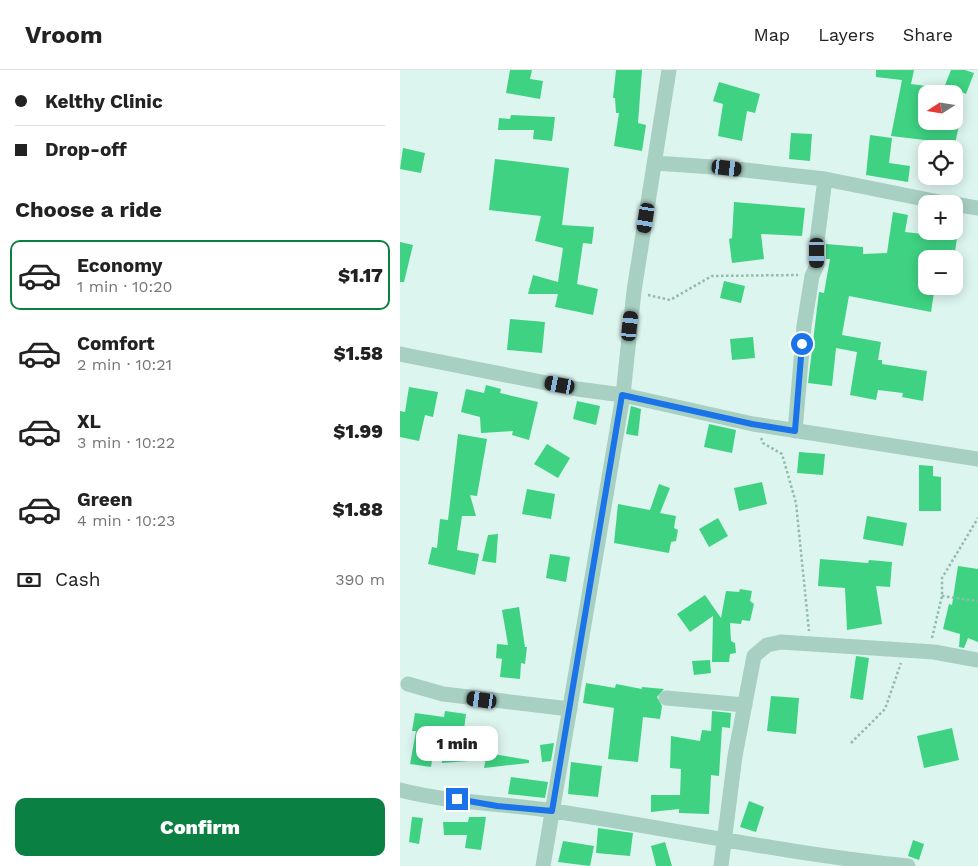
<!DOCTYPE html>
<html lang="en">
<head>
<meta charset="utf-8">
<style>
  :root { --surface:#fff; --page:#f2f2f2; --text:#222; --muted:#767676; --line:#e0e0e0; --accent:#0b8043 }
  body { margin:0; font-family:"Work Sans",sans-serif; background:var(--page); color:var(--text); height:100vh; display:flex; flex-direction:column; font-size:19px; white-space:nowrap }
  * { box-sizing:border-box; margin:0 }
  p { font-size:16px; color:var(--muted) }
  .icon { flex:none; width:28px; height:28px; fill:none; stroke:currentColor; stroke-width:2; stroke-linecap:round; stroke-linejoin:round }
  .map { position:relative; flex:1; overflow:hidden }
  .drawer { display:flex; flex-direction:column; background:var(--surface); width:400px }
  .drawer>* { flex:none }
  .hud { display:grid; align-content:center; height:110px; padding:0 15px; background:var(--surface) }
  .needle { width:32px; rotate:258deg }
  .tools { position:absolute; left:518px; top:15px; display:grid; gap:10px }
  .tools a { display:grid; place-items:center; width:45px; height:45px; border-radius:10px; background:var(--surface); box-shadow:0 2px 12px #0003; font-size:25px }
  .end { position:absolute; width:22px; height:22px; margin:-11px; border:6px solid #1a73e8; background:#fff; box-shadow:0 0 0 2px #fff }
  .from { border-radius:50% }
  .bubble { position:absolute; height:35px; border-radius:10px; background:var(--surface); box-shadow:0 2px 12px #0003; font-size:16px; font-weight:800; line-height:35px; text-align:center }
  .car { position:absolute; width:15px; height:30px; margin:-15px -8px; border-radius:6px; box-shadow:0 0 4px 1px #0007; background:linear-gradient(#222 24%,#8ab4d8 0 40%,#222 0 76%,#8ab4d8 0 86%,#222 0) }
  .hud b { display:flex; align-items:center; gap:18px; height:48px; font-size:19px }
  .hud b+b { border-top:1px solid var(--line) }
  .hud i { width:12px; height:12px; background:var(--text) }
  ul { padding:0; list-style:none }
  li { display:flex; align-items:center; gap:15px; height:70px; margin:0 10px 8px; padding:0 5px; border:2px solid transparent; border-radius:10px }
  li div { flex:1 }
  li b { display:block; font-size:19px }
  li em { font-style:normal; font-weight:800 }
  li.active { border-color:var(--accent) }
  li>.icon { width:45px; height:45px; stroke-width:1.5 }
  h2 { padding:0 15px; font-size:22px; line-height:60px }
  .pay { display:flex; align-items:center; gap:12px; height:55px; padding:0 15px; font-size:19px }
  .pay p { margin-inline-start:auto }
  .action { display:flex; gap:10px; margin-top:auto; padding:10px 15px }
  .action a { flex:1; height:58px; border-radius:10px; background:var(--accent); color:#fff; font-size:20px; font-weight:800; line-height:58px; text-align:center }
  header { display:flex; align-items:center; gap:30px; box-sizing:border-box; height:70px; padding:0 25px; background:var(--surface); border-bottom:1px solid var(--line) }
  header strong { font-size:24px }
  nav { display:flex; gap:28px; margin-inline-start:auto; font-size:18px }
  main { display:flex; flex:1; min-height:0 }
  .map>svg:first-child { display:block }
</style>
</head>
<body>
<header>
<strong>Vroom</strong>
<nav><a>Map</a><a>Layers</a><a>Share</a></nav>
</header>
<main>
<section class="drawer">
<div class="hud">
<b><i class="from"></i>Kelthy Clinic</b>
<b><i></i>Drop-off</b>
</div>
<h2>Choose a ride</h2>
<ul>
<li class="active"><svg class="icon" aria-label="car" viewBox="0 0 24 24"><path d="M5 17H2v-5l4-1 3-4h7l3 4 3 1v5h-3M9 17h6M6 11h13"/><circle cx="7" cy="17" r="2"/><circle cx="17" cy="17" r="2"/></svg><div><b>Economy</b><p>1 min · 10:20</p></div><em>$1.17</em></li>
<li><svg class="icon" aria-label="car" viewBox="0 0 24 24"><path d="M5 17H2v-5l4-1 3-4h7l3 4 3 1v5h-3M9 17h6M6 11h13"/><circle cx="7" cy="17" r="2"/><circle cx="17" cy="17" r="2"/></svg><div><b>Comfort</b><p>2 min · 10:21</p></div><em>$1.58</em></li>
<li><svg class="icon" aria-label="car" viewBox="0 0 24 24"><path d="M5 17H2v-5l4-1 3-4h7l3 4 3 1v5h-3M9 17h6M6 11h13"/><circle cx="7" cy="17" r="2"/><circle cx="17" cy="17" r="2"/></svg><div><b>XL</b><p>3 min · 10:22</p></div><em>$1.99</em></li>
<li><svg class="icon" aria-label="car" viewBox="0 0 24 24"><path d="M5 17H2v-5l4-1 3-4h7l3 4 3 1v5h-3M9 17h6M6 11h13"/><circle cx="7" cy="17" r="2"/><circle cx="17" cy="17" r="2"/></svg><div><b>Green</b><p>4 min · 10:23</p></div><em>$1.88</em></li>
</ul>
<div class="pay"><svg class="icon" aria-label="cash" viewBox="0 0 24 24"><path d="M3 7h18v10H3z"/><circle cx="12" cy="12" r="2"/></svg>Cash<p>390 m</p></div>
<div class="action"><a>Confirm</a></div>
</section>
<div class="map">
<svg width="578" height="796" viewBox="0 0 578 796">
  <rect width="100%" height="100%" fill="#ddf5ef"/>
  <!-- building -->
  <path fill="#3ed282" d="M110 0H132L130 9 143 11 140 29 106 23Z
    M216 0H242L238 53 246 55 242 81 214 76 219 43H216L215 28H213Z
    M476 0H514L511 14 526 16V51H560L554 78 533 74V71L491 66 502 10 476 7Z
    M551 0H565L574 3 566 24 545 15Z
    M319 12 360 24 355 43 347 41 342 71 318 66 323 34 313 31Z
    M111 45 155 47 152 71 133 69 134 60H98L99 48 110 49Z
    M391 63 412 64 410 91 389 89Z
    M470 65 492 68 489 93 510 96 508 112 466 105Z
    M3 78 25 83 21 103 0 99Z
    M95 89 169 98 162 155 194 157 192 174 183 173 177 214 198 219 193 245 155 237 158 224H128L133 205 158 212 163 178 135 171 141 146 89 140Z
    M334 132 405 138 402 166 361 164 364 189 332 193 329 169 332 168Z
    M493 142 508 145 505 162 557 168 554 189 526 187V216H535L531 242 449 226 442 265 481 272 478 290H482V294L527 301 523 331 502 327 503 323 478 320 476 330 450 325 457 282 436 278 432 316 408 313 419 222 424 223 430 189H426V174L463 177V184L487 183Z
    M0 172 13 175 4 212H0Z
    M324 211 345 216 341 233 320 228Z
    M110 249 145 252 142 283 107 280Z
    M353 267 355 288 332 290 330 269Z
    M86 315 101 319 100 323 138 332 129 370 112 365 113 361 81 363 80 347 61 342 66 319 84 323Z
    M9 317 38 322 33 347 25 345 19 371 0 367V341L5 342Z
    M177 331 200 336 196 355 173 349Z
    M231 336 241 339 238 366 226 364Z
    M309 354 336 360 332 383 304 377Z
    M58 364 87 369 77 426 70 425 76 446H62L57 480 79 484 75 505 28 494 32 477 37 478 40 449 48 450Z
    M147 374 170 388 158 408 134 394Z
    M399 382 425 384 423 405 397 403Z
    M519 395 533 396V406L541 407V441H519Z
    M362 412 367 434 339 441 334 418Z
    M259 414 270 418 260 443 276 446 274 458 278 460 276 471 271 472 269 483 214 473 218 434 250 440Z
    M127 419 155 424 151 449 122 444Z
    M467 446 507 453 503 476 463 469Z
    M318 448 328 466 309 477 299 459Z
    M98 464 96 493 82 491 88 465Z
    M150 484 170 487 166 512 146 508Z
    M420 489 468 493 469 490 492 492 490 517 476 516 482 554 447 560 445 518 418 516Z
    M558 496 578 499V572L568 568 564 578 559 577 560 564 543 559 549 534 552 535Z
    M340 519 352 521 350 531 354 534 350 551 342 550 341 554 330 553 331 571 335 573 336 583 330 584 329 592H312L313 546 290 562 277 544 305 525 321 548 326 521 339 522Z
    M119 537 125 577H127L125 594 121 593 120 609 100 607 102 589 96 588 97 574 108 575 102 540Z
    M456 586 469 588 463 630 450 628Z
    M310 590 311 603 294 605 292 591Z
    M186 613 215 618 216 614 242 619V617L264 619 257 627 262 636 260 649 243 647 238 692 208 689 214 638 183 633Z
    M371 626 399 628 396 664 367 661Z
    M45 641 66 644 62 675H67L69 691 42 693V679H34L31 697 10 694 16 661H12L15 643 44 647Z
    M312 641 331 643 330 658 322 657 319 706 311 705 309 744 279 743V739L251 742V725H280L281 699 270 698 271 666 300 671 302 660 311 661Z
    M552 658 559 690 524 698 517 666Z
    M154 673 151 691 142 692 140 675Z
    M87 683 129 690V693L84 698Z
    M171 692 202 696 198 727 168 724Z
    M111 707 148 712 145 728 108 724Z
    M349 731 364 737 356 762 340 757Z
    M12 747 23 748 19 774 9 772Z
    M69 747H86L81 780 65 778 67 765H44L43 752H68Z
    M198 758 233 763 230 786 196 783Z
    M513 770 524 774 519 790 508 786Z
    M163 771 194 776 190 796 158 792Z
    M265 772 272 796H256L251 776Z"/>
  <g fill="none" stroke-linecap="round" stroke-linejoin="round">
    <!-- path -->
    <path stroke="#91bbac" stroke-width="2.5" stroke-dasharray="2.5 2.5" stroke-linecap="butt" d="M248 225 270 230 312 206 398 205
      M361 368 363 373 382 384 396 433 409 561
      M542 526 578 531
      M532 568 542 526V508L578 448
      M451 673 485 639 501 593"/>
    <!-- minor -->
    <path stroke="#a7cfc2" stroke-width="15" d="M255 93 327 98 425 109 549 134
      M554 134 578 138
      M0 284 177 319 223 325 353 354 578 389
      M395 361 404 256 412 206 417 195V171L425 109
      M8 614 43 624 170 639
      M266 628 345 635
      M0 720C50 733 103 733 154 741 272 759 389 784 508 796
      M143 796 223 325 234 221 269 0
      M321 796 335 686 354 586 367 575 381 572 534 582 578 590"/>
  </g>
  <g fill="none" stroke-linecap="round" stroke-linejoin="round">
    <!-- route -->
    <path stroke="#1a73e8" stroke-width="6" d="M57 729 97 736 152 741 222 325 352 354 395 361 402 274"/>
  </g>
</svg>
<div class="tools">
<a><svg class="needle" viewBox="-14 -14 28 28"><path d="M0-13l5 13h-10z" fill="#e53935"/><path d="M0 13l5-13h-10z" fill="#767676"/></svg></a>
<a><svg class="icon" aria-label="locate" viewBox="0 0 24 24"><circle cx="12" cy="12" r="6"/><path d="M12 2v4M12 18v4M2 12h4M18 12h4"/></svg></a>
<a>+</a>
<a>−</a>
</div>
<i class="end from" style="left:402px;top:274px"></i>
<i class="end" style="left:57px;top:729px"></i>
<div class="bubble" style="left:16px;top:656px;width:82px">1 min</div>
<i class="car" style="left:327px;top:98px;rotate:97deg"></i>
<i class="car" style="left:246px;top:148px;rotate:189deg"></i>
<i class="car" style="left:417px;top:183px;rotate:180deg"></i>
<i class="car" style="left:230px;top:256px;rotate:6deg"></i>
<i class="car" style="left:160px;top:315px;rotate:281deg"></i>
<i class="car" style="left:82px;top:630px;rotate:278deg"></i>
</div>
</main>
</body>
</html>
